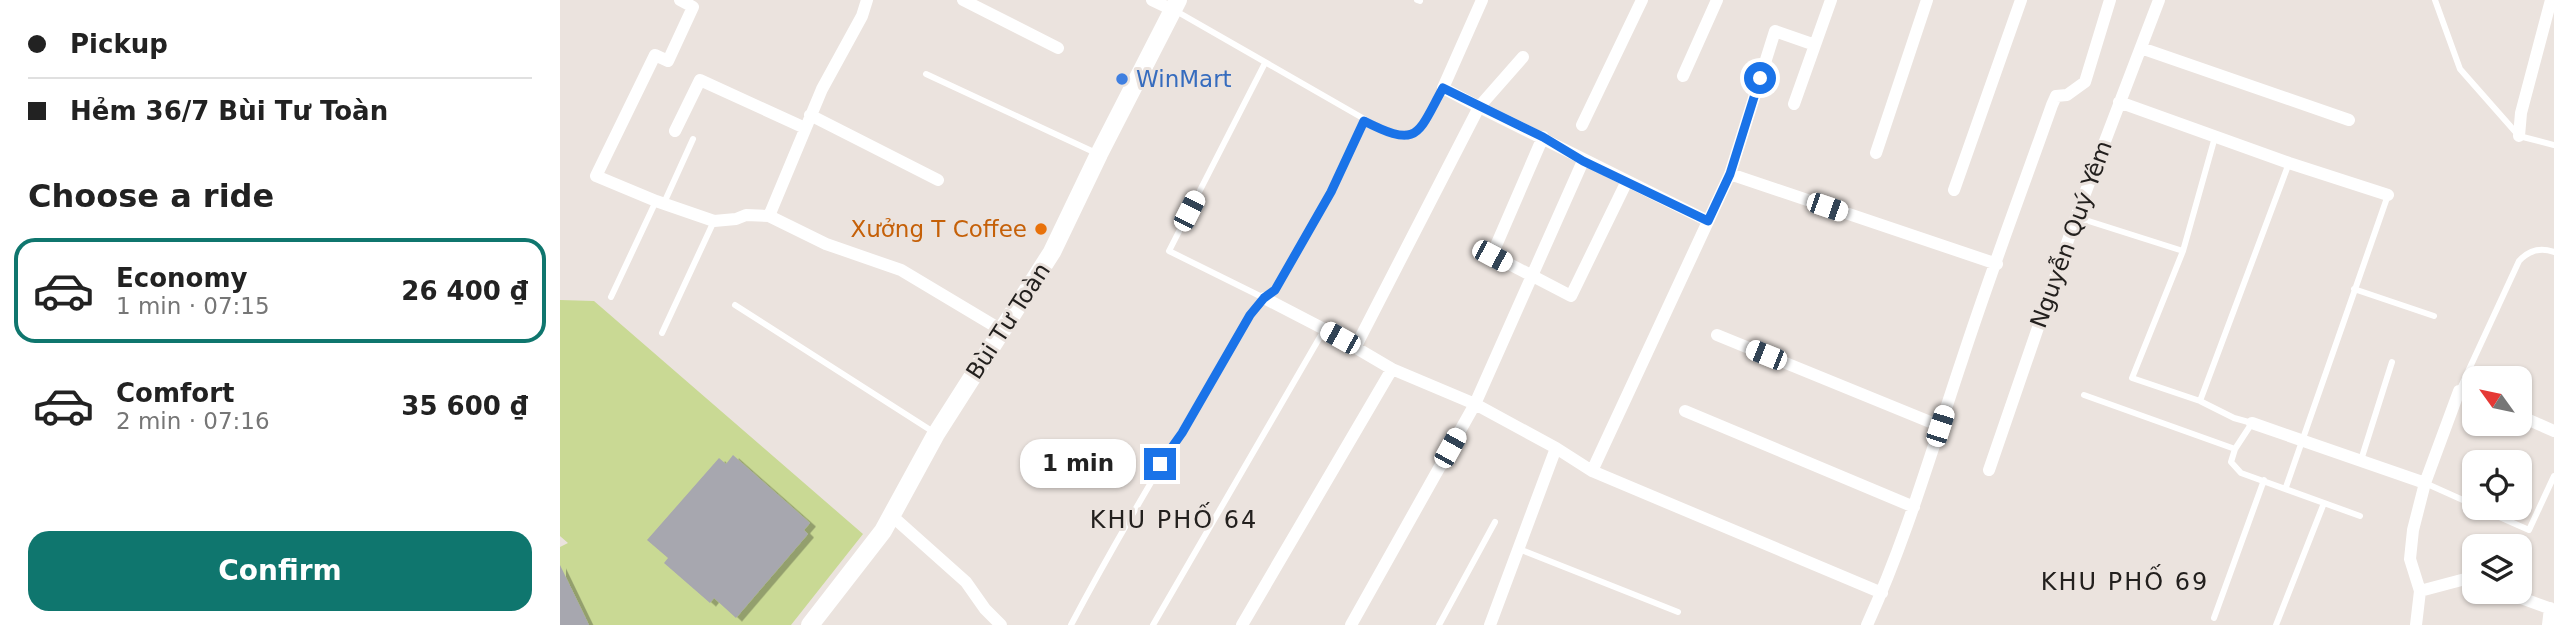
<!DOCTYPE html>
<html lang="en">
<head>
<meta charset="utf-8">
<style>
  :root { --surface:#fff; --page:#f6f6f6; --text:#222; --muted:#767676; --line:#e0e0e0; --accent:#0f766e }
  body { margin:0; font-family:"DejaVu Sans",sans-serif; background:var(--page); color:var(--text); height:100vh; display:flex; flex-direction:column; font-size:26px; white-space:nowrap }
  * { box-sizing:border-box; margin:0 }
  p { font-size:23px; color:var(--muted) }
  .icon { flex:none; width:38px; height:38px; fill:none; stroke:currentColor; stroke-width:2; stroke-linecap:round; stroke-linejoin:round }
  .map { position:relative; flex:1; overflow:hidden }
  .panel { display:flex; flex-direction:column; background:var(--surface); width:560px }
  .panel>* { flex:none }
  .top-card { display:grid; align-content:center; height:154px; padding:0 28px; background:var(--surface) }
  .needle { width:46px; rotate:303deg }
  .buttons { position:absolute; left:1902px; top:366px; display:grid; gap:14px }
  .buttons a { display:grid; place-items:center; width:70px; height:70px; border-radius:14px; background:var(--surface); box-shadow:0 2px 5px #0004; font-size:35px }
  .end { position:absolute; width:32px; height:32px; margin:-16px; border:9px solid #1a73e8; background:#fff; box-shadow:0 0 0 4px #fff }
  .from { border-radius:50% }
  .bubble { position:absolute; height:49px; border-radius:21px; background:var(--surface); box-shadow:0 2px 5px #0004; font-size:23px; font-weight:700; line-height:49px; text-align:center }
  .car { position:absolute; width:21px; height:42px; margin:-21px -10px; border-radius:9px; box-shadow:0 0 5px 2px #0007; background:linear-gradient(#fff 24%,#345 0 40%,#fff 0 76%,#345 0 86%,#fff 0) }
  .top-card b { display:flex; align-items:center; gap:24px; height:66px; font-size:26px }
  .top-card b+b { border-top:2px solid var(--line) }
  .top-card i { width:18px; height:18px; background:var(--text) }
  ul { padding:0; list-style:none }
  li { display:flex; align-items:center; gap:21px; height:105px; margin:0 14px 10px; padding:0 14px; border:4px solid transparent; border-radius:21px }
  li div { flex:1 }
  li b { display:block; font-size:26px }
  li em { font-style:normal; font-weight:700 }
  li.current { border-color:var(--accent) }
  li>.icon { width:63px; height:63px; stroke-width:1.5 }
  h2 { padding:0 28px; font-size:32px; line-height:84px }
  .cta { display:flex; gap:14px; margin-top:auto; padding:14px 28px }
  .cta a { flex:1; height:80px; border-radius:21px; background:var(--accent); color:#fff; font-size:28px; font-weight:700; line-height:80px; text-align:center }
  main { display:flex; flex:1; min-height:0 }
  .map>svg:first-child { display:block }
</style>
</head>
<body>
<main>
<section class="panel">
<div class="top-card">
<b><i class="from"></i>Pickup</b>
<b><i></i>Hẻm 36/7 Bùi Tư Toàn</b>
</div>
<h2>Choose a ride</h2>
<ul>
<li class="current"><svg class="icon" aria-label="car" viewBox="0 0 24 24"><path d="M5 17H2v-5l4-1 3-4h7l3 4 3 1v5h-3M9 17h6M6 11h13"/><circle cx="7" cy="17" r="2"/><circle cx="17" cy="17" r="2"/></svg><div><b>Economy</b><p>1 min · 07:15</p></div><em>26 400 ₫</em></li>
<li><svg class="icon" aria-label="car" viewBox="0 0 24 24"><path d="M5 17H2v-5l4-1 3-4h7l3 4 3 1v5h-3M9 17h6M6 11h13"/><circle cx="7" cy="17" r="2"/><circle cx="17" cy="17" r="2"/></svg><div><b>Comfort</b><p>2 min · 07:16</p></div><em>35 600 ₫</em></li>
</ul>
<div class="cta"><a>Confirm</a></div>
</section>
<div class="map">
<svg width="1994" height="625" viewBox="0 0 1994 625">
  <defs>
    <filter id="shadow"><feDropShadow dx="6" dy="3.5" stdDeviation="0" flood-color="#0004"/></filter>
  </defs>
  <rect width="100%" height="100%" fill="#ebe3de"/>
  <!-- green -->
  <path fill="#c9d994" d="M0 300 34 301 303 534 231 625H0V547L8 543 0 536Z"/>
  <!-- building -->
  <path fill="#a7a7af" filter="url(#shadow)" d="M173 455 250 523 244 530 248 534 176 618 154 598 150 603 104 563 108 558 87 540 159 458 166 464Z
    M0 565 29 625H0Z"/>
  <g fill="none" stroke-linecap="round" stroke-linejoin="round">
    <!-- lane -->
    <path stroke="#fff" stroke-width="6" d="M857 0 860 1
      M1875 0 1900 69 1959 136 1994 145
      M616 11 827 132 845 137 860 130 883 88
      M366 74 536 153
      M104 203 133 139
      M1516 217 1623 251
      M1794 289 1874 316
      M51 297 96 201
      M704 298 609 251 705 63
      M175 305 375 433
      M102 333 154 221
      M1899 391 1959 261C1969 250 1980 247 1994 252
      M1524 395 1675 449 1692 423 1674 418 1640 401 1572 378 1623 251 1655 137
      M1640 401 1729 163
      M1675 449 1671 462 1681 473 1800 516
      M1801 460 1832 362
      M1865 483 1914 505
      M1726 487 1828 195
      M1919 508 1969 530 1994 476
      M959 549 1118 612
      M1654 618 1704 480
      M511 625C567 519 630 418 690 315L704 298 715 290 770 192 804 121
      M593 625 764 330
      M879 625 935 522
      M1716 625 1764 503"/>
    <!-- street -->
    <path stroke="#fff" stroke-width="12" d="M120 0 133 7 108 61 95 55 36 176 96 201 154 221 176 219 186 215 209 216 266 244 341 270 443 331
      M403 0 498 48
      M592 0 613 10
      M922 0 883 88 919 107 963 57
      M1581 48 1789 120
      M1123 76 1157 0
      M1559 102 1729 163 1828 195
      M1234 104 1271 0
      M250 115 378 180
      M1022 125 1082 0
      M115 131 140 80 245 128
      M1959 136 1961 113 1991 0
      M983 137 932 255 1011 296 1067 181
      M1316 153 1367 0
      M1170 174 1437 264
      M1394 190 1461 0
      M209 216 262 89 302 16 307 0
      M704 298 764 329 832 369 915 404 996 448 1032 471 1322 593
      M1157 335 1380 426
      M796 346 919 107 1148 221
      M1125 411 1354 507
      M1960 416 1994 431
      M1692 423 1865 483
      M1429 470 1516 217 1599 0
      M1032 471 1170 174 1215 31 1255 45
      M332 516 406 582 425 609 441 625
      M1860 591 1909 578 1914 580
      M1945 592 1994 610
      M682 625 832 369
      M791 625 915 404 1023 161
      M930 625 996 448
      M1307 625C1346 540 1372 449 1402 360 1430 274 1462 190 1492 105L1496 96 1507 95 1525 82 1550 0
      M1856 625 1860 591 1850 559 1853 530 1865 483 1899 391 1914 397
      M1988 625 1990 608"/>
    <!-- secondary -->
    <path stroke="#fff" stroke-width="18" d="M250 625 323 531 376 434 492 252 539 154 618 0"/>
  </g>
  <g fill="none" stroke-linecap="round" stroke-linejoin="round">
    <!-- route -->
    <path stroke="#1a73e8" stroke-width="9" d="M600 464 622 433 690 315 704 298 715 290 771 192 804 121C859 149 857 135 883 88L983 137 1023 161 1148 221 1170 174 1200 78"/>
  </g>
  <!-- markers -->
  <circle fill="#3f7fe0" stroke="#ebe3de" stroke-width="2.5" cx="562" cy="79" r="7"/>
  <circle fill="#e8710a" stroke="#ebe3de" stroke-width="2.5" cx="481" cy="229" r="7"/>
  <g text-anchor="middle" stroke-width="6" stroke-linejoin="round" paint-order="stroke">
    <!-- shop labels -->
    <g font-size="23" fill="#366cbe" stroke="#ebe3de" text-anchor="start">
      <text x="576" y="87">WinMart</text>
    </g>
    <!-- food labels -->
    <g font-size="23" fill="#c56008" stroke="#ebe3de" text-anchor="end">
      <text x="467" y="237">Xưởng T Coffee</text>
    </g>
    <!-- street labels -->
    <g font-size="23" fill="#23201e" stroke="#ebe3de">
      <text transform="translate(1511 234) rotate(-70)" y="8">Nguyễn Quý Yêm</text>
      <text transform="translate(448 321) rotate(-57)" y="8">Bùi Tư Toàn</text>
    </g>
    <!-- neighbourhood labels -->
    <g font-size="24" letter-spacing="2" fill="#23201e" stroke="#ebe3de">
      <text x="614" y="528">KHU PHỐ 64</text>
      <text x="1565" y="590">KHU PHỐ 69</text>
    </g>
  </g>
</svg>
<div class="buttons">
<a><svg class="needle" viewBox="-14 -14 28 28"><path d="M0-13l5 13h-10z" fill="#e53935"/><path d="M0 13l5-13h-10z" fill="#767676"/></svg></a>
<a><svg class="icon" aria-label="locate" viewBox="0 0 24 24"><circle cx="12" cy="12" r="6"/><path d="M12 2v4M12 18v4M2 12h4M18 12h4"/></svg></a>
<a><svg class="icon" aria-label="layers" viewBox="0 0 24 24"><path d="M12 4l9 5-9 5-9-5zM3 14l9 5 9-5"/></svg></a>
</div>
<i class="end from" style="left:1200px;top:78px"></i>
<i class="end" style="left:600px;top:464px"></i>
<div class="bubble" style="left:460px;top:439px;width:116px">1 min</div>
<i class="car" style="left:1267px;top:207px;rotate:109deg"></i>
<i class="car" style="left:629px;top:211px;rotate:27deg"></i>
<i class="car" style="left:932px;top:256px;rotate:118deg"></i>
<i class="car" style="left:780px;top:338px;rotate:299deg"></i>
<i class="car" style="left:1206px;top:355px;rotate:292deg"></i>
<i class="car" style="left:1380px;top:426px;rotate:18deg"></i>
<i class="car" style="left:890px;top:448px;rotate:29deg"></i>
</div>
</main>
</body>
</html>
